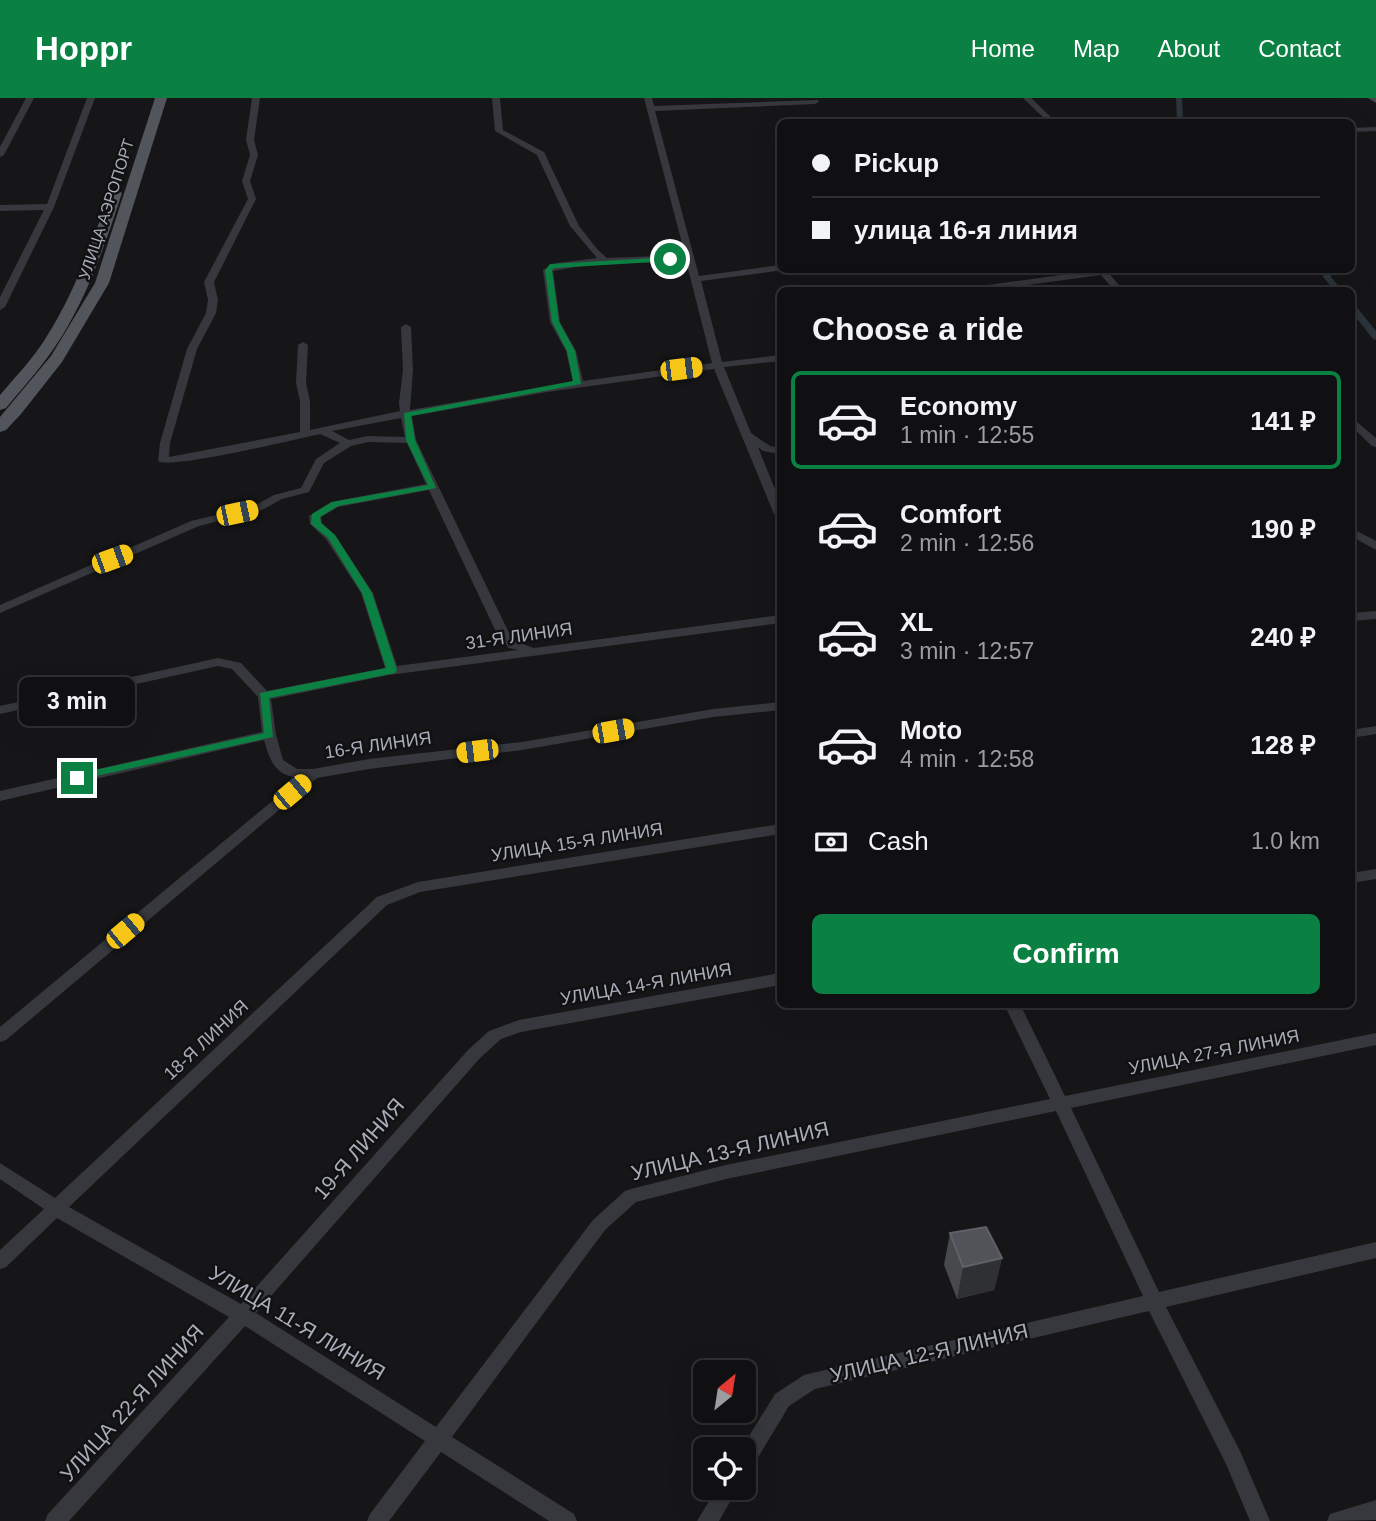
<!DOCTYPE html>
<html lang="en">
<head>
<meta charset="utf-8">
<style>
  :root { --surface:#101012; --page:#19191b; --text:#f1f3f6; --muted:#9c9d9f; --line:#303032; --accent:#0b8043 }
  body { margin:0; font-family:Arial,sans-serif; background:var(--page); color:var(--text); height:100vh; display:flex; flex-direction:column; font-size:26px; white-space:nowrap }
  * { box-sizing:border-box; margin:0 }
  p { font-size:23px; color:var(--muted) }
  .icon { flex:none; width:38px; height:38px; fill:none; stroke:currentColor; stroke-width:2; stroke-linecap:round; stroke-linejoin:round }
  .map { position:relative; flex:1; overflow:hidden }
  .sheet { position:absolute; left:777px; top:189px; width:578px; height:721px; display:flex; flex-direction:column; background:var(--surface); border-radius:10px; box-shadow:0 7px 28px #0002,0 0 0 2px var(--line) }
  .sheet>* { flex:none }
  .guide { position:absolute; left:777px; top:21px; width:578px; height:154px; border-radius:10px; box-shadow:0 7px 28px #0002,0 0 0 2px var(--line); display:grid; align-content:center; height:154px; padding:0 35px; background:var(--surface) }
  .needle { width:46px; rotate:30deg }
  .controls { position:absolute; left:693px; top:1262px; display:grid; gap:14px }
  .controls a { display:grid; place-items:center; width:63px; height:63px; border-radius:10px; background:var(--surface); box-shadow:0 7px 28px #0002,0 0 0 2px var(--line); font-size:35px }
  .end { position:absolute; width:32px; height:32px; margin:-16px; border:9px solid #0b8043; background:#fff; box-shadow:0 0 0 4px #fff }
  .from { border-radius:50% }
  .bubble { position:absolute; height:49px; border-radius:10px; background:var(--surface); box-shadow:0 7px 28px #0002,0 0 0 2px var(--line); font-size:23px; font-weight:700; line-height:49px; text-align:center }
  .car { position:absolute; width:21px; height:42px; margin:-21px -10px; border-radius:9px; box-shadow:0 0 5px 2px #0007; background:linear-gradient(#f5c518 24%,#345 0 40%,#f5c518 0 76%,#345 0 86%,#f5c518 0) }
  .guide b { display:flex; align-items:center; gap:24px; height:66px; font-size:26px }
  .guide b+b { border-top:2px solid var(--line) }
  .guide i { width:18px; height:18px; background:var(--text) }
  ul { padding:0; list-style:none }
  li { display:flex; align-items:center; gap:21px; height:98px; margin:0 14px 10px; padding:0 21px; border:4px solid transparent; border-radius:10px }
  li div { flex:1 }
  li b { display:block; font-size:26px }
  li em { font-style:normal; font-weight:700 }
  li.active { border-color:var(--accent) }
  li>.icon { width:63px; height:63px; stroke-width:1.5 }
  h2 { padding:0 35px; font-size:32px; line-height:84px }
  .pay { display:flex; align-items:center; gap:18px; height:77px; padding:0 35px; font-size:26px }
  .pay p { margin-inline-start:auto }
  .action { display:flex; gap:14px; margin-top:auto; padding:14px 35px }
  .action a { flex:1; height:80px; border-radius:10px; background:var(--accent); color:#fff; font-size:28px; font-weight:700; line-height:80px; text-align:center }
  header { display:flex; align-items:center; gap:42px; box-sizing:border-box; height:98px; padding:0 35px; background:var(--accent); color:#fff }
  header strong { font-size:33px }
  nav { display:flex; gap:38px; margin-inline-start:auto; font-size:24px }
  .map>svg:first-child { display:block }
</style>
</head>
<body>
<header>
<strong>Hoppr</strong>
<nav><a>Home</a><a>Map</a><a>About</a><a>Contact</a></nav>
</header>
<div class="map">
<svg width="1376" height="1423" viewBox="0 0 1376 1423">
  <rect width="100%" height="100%" fill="#161618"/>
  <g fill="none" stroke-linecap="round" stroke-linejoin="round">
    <!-- canal -->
    <path fill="#2c353c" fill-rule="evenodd" d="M1176 0H1182L1183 24H1177Z
      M1324 172H1332L1331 179 1342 192H1334L1323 179Z
      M1351 205 1354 206 1376 233V242L1373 241 1351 213Z"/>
    <!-- street -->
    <path fill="#37383d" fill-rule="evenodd" d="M26 0H34L4 57 0 59V49Z
      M87 0H95L54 109 5 209 0 212V199L44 112 0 113V107L47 106Z
      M252 0H260L254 42 258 57 250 83 256 101 214 184 218 202 216 215 197 251 170 345 169 359 300 334V303L296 285 298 247 303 244 308 247 306 285 310 303V332L400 313 399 305 403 272 401 229 406 226 411 229 413 272 410 312 573 284 566 253 550 224 543 172 557 165 597 160 570 128 537 57 495 33 492 0H500L503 32 544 54 579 128 597 151 607 160 685 157 644 0H652L654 8 818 2 819 4 815 6 655 13 699 178 780 167V172H784L701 183 722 264 780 257V263L724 269 751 335 770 348 780 350V356L763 353 758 349 780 404V419L774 416 714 271 547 294 412 318 416 342 509 535 517 544 534 550 780 517V525L389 577 271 601 276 637 283 662 297 671H313L369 661 522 644 713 611 780 604V612L713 619 522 652 369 671 317 680 6 942 0 944V929L300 680C275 678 270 663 264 642L0 703V693L262 634 258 599 232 571 218 568 0 616V608L218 560 241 565 267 593 385 570 361 495 326 441 310 426 309 418 331 404 426 386 407 345 368 344 351 348 324 365 309 394 282 401 262 412 199 428 0 515V507L191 423 254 408 274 397 301 390 316 361 340 345 320 336C297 341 170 372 158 363L160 345 187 251 206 215 208 202 204 184 248 101 242 83 250 57 246 42ZM686 163 712 265 583 283 576 253 560 224 553 173 593 166ZM401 320 405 339 368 338 349 342 332 333ZM429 392 497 536 509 550 518 552 397 568 373 495 335 437 322 425 321 419 338 409Z
      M1023 0H1031L1056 24H1048Z
      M1376 29V33L1351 34V30Z
      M1096 172H1106L1123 192H1114L1101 177 991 192 976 191 981 188Z
      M1351 319 1376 340V349L1372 348 1351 328Z
      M1351 430 1376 443V452L1351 438Z
      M1376 513V521L1351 523V515Z
      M1376 628V636L1351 640V632Z
      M780 726V736L420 794 387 807 69 1109 241 1206 468 952 489 933 519 922 780 875V887L521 934 501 941 480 960 256 1215 436 1329 593 1122 625 1093 631 1091 726 1067 1050 1001 1004 906H1020L1065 998 1376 935V947L1071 1010 1159 1194 1376 1144V1160L1166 1209 1240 1353 1270 1423H1250L1226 1366 1149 1213 815 1291 789 1308 751 1371 744 1373V1351H741L775 1296 804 1277 1143 1198 1056 1013 726 1081 636 1104 605 1132 452 1339 574 1416 577 1423H549L441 1354 389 1423H367L370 1416 425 1343 245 1228 69 1423H45L48 1416 229 1219 57 1120 6 1169 0 1171V1152L44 1111 0 1081V1065L55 1100 377 799 418 784Z
      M1376 771V781L1351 785V775Z
      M717 1390H738L719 1423H697Z
      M1376 1402V1422L1327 1423 1330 1416Z"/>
    <!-- secondary -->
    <path fill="#45474d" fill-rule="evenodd" d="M1368 0H1376V5Z"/>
    <!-- primary -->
    <path fill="#53555c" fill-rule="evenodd" d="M155 0H167L109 185 62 264 21 316 6 332 0 334V319L51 258 95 185Z
      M116 91 122 95C106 144 89 194 62 238 46 264 25 287 6 310L0 312V297C16 278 34 260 47 238 75 194 92 144 110 95Z"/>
  </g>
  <!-- wall -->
  <path fill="#47494d" d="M950 1135 1002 1160 994 1192 957 1201 944 1167Z"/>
  <!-- shaded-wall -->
  <path fill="#2f3033" d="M1002 1160 994 1192 957 1201 963 1169Z"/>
  <!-- building -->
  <path fill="#525359" stroke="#5f6168" stroke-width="2" d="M986 1129 1002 1160 963 1169 950 1135Z"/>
  <!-- route -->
  <path fill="#0b8043" d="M672 159 670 163 555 170 552 172 559 224 575 253 581 286 411 318 415 342 436 390 338 408 320 419 321 425 335 437 372 495 397 572 395 575 269 600 273 639 73 683 72 680 77 676 264 635 260 595 386 570 362 495 328 440 311 426 312 416 332 404 428 387 406 342 404 315 573 283 567 253 552 224 545 172 550 166Z"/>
  <g text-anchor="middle" stroke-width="5" stroke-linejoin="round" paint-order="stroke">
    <!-- far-street labels -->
    <g font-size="16" fill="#a8adb8" stroke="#111113">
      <text transform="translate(106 111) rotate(-72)" y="6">УЛИЦА АЭРОПОРТ</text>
    </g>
    <!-- street labels -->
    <g font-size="18" fill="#a8adb8" stroke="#111113">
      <text transform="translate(519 538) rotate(-8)" y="6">31-Я ЛИНИЯ</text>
      <text transform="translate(378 647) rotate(-8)" y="6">16-Я ЛИНИЯ</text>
      <text transform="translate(577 744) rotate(-9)" y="6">УЛИЦА 15-Я ЛИНИЯ</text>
      <text transform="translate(646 886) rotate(-10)" y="6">УЛИЦА 14-Я ЛИНИЯ</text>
      <text transform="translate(206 942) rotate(-43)" y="6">18-Я ЛИНИЯ</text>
      <text transform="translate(1214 954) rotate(-11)" y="6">УЛИЦА 27-Я ЛИНИЯ</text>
    </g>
    <!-- near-street labels -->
    <g font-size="21" fill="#a8adb8" stroke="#111113">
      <text transform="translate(359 1051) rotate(-49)" y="7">19-Я ЛИНИЯ</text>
      <text transform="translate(730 1053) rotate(-13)" y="7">УЛИЦА 13-Я ЛИНИЯ</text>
      <text transform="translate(297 1225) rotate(31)" y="7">УЛИЦА 11-Я ЛИНИЯ</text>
      <text transform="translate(929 1255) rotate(-13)" y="7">УЛИЦА 12-Я ЛИНИЯ</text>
      <text transform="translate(132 1305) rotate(-48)" y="7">УЛИЦА 22-Я ЛИНИЯ</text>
    </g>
  </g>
</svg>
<div class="controls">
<a><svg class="needle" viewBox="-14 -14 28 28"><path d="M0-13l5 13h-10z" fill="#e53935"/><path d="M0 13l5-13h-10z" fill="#9c9d9f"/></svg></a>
<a><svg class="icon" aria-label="locate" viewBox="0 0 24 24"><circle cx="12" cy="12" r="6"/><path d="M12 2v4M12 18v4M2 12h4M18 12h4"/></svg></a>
</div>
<i class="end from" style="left:670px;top:161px"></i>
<i class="end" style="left:77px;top:680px"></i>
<div class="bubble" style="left:19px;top:579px;width:116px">3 min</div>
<i class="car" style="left:681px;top:271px;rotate:83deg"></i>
<i class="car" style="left:237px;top:415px;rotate:78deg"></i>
<i class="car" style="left:112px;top:461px;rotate:70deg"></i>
<i class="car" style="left:613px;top:633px;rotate:80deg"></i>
<i class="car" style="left:477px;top:653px;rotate:263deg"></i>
<i class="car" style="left:292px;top:694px;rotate:50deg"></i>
<i class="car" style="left:125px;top:833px;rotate:50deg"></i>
<div class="guide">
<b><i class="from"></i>Pickup</b>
<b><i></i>улица 16-я линия</b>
</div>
<section class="sheet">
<h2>Choose a ride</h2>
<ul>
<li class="active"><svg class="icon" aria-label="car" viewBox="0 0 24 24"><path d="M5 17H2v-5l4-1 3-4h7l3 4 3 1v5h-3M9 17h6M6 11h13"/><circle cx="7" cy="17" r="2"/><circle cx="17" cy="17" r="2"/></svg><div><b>Economy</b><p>1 min · 12:55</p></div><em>141 ₽</em></li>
<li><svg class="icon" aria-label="car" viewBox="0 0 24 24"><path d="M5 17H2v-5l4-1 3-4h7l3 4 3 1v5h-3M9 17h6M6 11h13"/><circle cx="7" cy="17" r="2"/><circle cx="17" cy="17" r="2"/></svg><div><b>Comfort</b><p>2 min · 12:56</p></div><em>190 ₽</em></li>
<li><svg class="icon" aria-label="car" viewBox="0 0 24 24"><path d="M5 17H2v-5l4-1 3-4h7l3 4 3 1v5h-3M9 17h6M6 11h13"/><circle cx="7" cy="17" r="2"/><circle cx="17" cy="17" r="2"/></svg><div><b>XL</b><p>3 min · 12:57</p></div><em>240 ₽</em></li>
<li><svg class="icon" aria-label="car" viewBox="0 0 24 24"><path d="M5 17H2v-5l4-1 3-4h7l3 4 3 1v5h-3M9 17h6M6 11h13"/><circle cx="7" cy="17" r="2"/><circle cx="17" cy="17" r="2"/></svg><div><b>Moto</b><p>4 min · 12:58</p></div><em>128 ₽</em></li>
</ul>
<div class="pay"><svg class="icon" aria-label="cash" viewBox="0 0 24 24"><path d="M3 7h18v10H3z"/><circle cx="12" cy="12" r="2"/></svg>Cash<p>1.0 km</p></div>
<div class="action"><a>Confirm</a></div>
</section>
</div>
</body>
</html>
